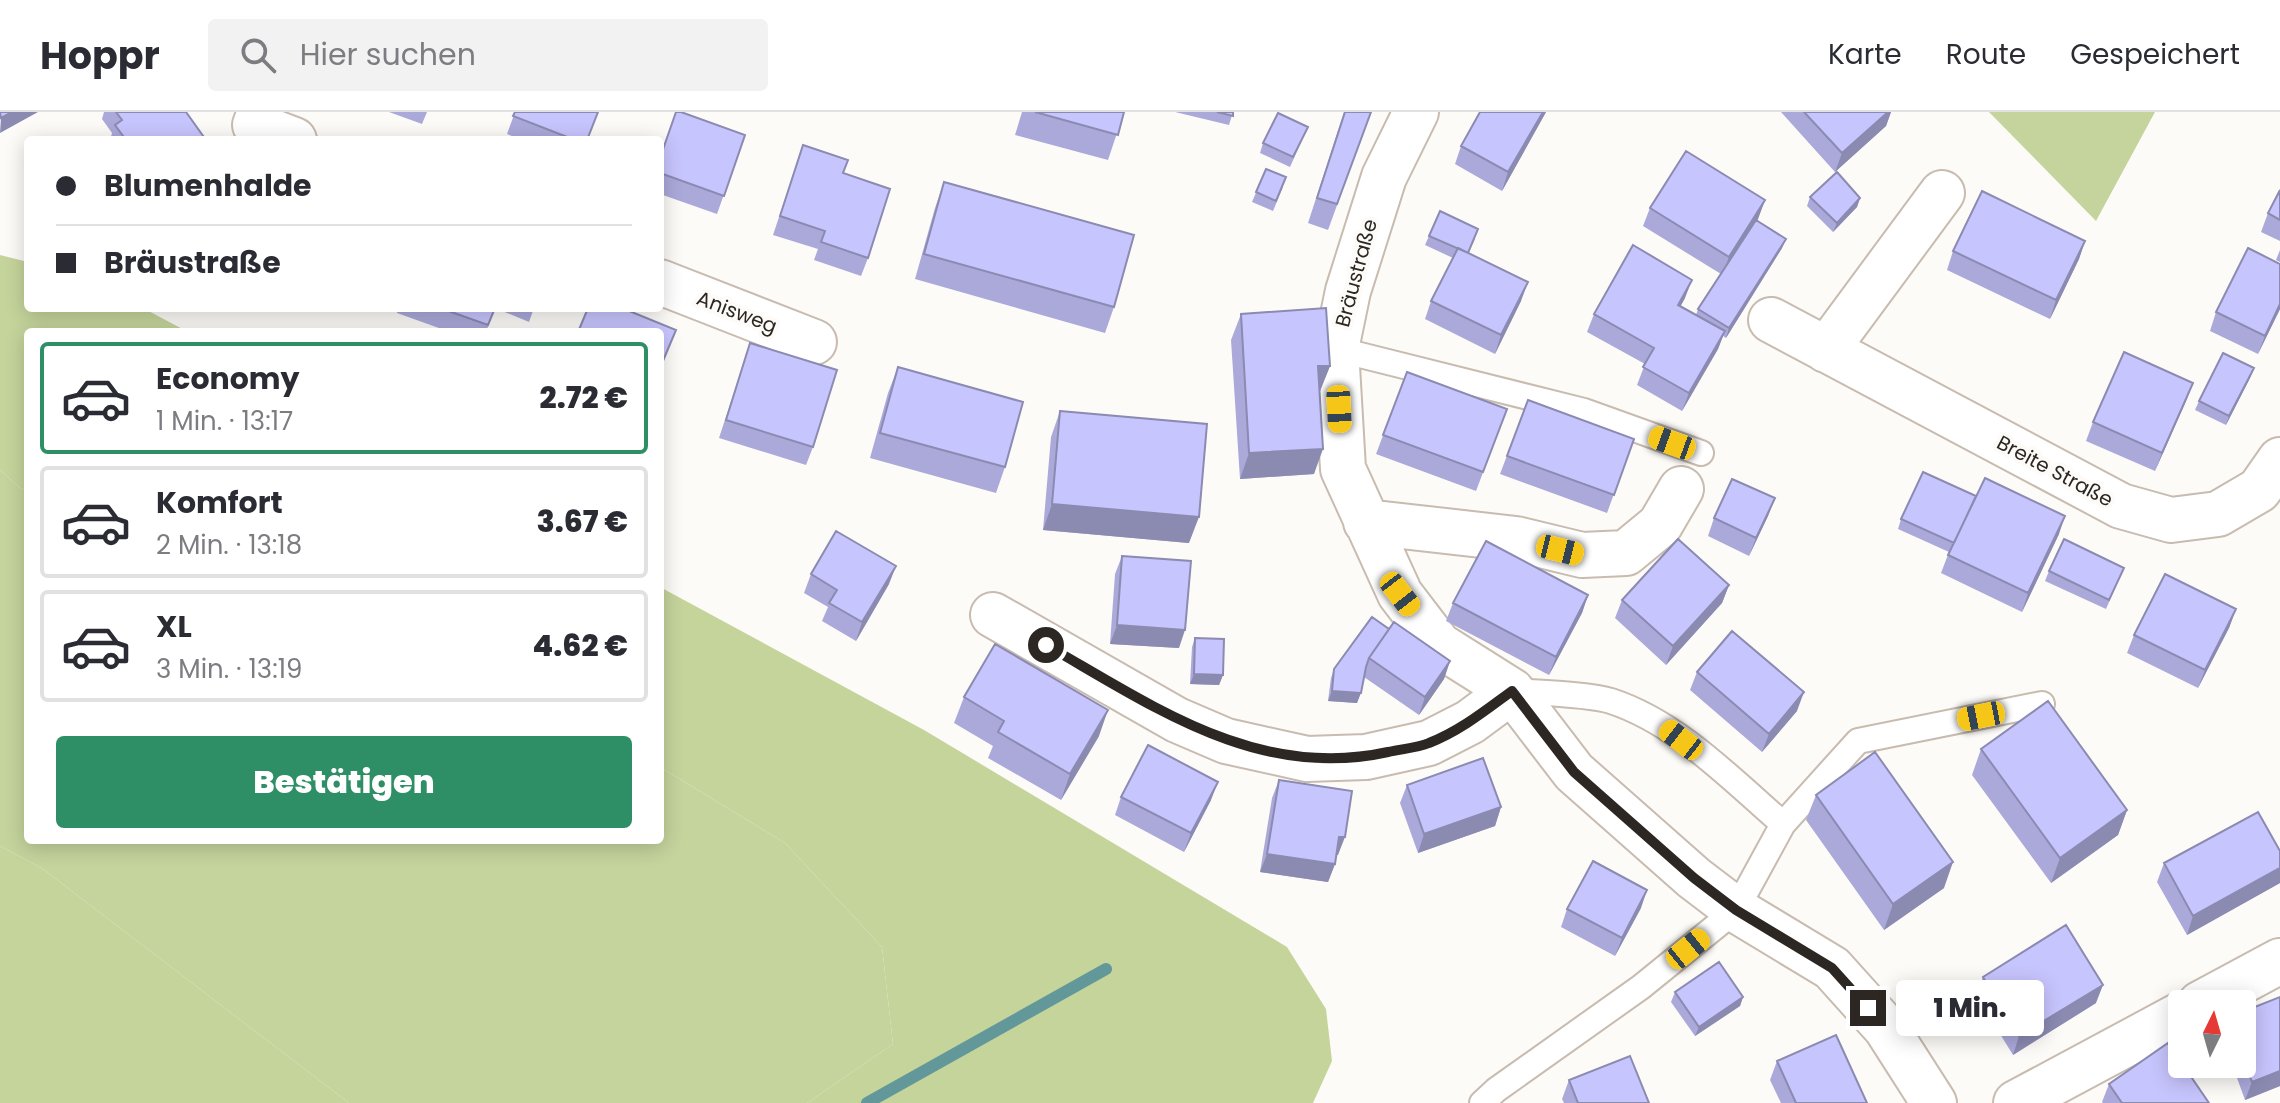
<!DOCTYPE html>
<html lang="de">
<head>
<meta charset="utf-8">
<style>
  :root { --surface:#fff; --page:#f2f2f3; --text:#2b2b33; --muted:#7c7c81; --line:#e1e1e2; --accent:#2e8e66 }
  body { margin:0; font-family:Poppins,sans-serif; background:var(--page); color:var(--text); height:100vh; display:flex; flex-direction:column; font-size:30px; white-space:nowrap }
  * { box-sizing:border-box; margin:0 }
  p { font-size:26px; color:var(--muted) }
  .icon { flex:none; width:44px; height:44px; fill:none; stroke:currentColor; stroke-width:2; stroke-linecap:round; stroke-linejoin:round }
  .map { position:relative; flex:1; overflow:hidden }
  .details { position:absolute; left:24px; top:216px; width:640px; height:516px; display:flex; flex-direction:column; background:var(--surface); border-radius:8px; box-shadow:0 4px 20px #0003 }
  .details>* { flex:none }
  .banner { position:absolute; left:24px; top:24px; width:640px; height:176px; border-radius:8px; box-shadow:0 4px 20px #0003; display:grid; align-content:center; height:176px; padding:0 32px; background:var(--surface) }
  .needle { width:52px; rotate:5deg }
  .buttons { position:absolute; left:2168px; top:878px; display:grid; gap:16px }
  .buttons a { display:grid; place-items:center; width:88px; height:88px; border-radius:8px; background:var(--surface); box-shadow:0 4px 20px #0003; font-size:40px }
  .end { position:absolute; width:36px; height:36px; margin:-18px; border:10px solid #2c2722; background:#fff; box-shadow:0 0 0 4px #fff }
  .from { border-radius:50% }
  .bubble { position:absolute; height:56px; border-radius:8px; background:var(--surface); box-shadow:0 4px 20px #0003; font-size:26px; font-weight:800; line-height:56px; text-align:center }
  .car { position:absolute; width:24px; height:48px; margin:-24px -12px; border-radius:10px; box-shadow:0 0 6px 2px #0007; background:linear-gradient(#f5c518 24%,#345 0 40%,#f5c518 0 76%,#345 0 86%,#f5c518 0) }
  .banner b { display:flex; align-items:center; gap:28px; height:76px; font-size:30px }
  .banner b+b { border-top:2px solid var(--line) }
  .banner i { width:20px; height:20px; background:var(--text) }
  ul { padding:14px 0 0; list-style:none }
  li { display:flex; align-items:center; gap:24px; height:112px; margin:0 16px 12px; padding:0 16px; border:4px solid var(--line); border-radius:8px }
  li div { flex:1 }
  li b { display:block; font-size:30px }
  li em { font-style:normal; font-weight:800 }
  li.active { border-color:var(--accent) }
  li>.icon { width:72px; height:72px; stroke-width:1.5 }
  .cta { display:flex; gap:16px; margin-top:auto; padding:16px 32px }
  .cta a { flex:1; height:92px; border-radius:8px; background:var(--accent); color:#fff; font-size:32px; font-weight:800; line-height:92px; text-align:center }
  header { display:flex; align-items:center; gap:48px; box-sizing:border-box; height:112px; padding:0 40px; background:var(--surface); border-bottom:2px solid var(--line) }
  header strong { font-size:38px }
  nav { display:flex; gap:44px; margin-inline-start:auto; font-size:28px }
  .search { width:560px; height:72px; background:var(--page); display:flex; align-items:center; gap:20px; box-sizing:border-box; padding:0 28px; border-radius:8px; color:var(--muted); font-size:30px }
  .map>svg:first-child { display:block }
</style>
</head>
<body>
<header>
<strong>Hoppr</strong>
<div class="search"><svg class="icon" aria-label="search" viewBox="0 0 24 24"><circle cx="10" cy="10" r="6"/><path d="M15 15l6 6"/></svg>Hier suchen</div>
<nav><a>Karte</a><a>Route</a><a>Gespeichert</a></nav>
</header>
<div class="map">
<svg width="2280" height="991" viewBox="0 0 2280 991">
  <rect width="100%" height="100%" fill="#fdfbf8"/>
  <!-- green -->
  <path fill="#c5d49d" d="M1989 0H2155L2096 109Z
    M0 358 20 376 28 379V728H660V655L785 731 882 835 893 932 807 991H349L43 757 0 734Z"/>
  <!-- forest -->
  <path fill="#c5d49b" d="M0 143 28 150V196H143L188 220H28V379L20 376 0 358Z
    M660 475 924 618 1287 835 1326 897 1332 949 1313 991H807L893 932 882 835 785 731 660 655Z
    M0 734 43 757 349 991H0Z"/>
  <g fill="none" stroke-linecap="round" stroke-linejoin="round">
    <!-- stream -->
    <path stroke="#63989a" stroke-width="12" d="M867 991 1106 857"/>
    <!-- service casing -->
    <g stroke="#c8bbaf" stroke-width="28">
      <path id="service" d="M1336 237 1584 299 1701 341
        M1783 712 1858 629 2042 592
        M1482 991 1496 978 1641 875 1736 798 1783 712C1731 667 1678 611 1611 589 1588 582 1539 581 1512 579"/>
    </g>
    <!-- minor casing -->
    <g stroke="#c8bbaf" stroke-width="48">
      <path id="minor" d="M260 0 255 13 294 28
        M1416 0 1384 65 1348 179 1336 237 1343 357 1400 482 1439 533 1512 579 1574 660 1694 766 1736 798 1832 856 1886 916 1934 991
        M660 170 814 230
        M1771 208 2121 394 2171 408 2218 402 2259 378 2280 348
        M1826 238 1942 81
        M1366 410 1516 427 1582 443 1626 441 1660 413 1681 377
        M993 503 1177 608 1226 629 1307 647 1366 645 1429 631 1470 610 1512 579
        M2200 892 2280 849
        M2016 991 2182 902"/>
    </g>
    <!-- service -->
    <use href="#service" stroke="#fff" stroke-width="24"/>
    <!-- minor -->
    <use href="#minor" stroke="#fff" stroke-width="44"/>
  </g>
  <!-- wall -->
  <path fill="#aba9da" d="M104 0H186L206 28H110L112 21 102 7Z
    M389 0H427L422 12Z
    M515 0 587 28H522L507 22Z
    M1022 0H1124L1108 48 1015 23Z
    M1175 0H1233L1229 13Z
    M1344 0H1371L1328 118 1308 111Z
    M1480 0H1546L1502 79 1455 52 1461 34Z
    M1781 0H1891L1886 14 1835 60Z
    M1308 15 1290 55 1260 41 1263 31Z
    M745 23 717 102 660 82V46Z
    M803 33 843 61 868 146 861 164 814 148 818 137 773 123Z
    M1266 57 1283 75 1273 99 1252 90Z
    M944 70 1114 195 1105 221 915 167 935 96Z
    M2280 78V129L2261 120 2268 101Z
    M1810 85 1860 86 1857 95 1833 120 1807 94Z
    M1765 88 1757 109 1786 127 1782 136 1726 226 1723 224 1718 237 1682 299 1637 273 1645 252 1587 220 1594 202 1685 186 1680 195 1696 203 1698 197 1721 162 1643 114 1650 96Z
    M1429 124 1475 127 1468 141 1521 189 1495 242 1425 207 1431 189 1453 146 1425 133Z
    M2085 129 2079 147 2050 207 1947 158 1953 139Z
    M2280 138V150L2276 148Z
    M2280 152V197L2258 242 2210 219 2216 200Z
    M398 196H534L529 210 495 196 486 220H450L397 201Z
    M1241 202 1330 254 1320 279 1314 362 1240 367 1231 228Z
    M750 231 813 335 806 353 719 326Z
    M898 255 1005 355 996 381 870 346 888 281Z
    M2254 256 2250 266 2226 313 2195 298 2199 289Z
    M1407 260 1507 297 1476 379 1376 342Z
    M1528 288 1634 327 1607 401 1500 362Z
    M2186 289 2155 359 2086 329 2093 310Z
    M1060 299 1189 431 1043 418 1051 325Z
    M1775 386 1768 404 1749 444 1708 424 1714 406Z
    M1901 407 2059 422 2022 500 1941 461 1949 440 1898 417Z
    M1122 444 1179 536 1110 532 1115 462Z
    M2124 456 2106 497 2045 469 2049 459Z
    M811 462 889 472 856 529 822 509 828 495 804 481Z
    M1729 473 1722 491 1666 553 1615 506 1622 488Z
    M1588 483 1582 501 1549 563 1446 509 1453 491Z
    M2236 497 2229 516 2198 576 2127 541 2134 523Z
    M1389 517 1450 549 1444 567 1419 603 1364 565 1357 591 1328 589 1331 566 1334 557Z
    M1195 526 1223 563 1219 573 1190 572 1192 535Z
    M1697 560 1797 599 1762 640 1690 578Z
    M964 585 1099 624 1061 688 988 646 993 634 954 611Z
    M1981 637 2127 698 2118 723 2051 771 1972 663Z
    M1279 668 1338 743H1336L1335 752 1328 770 1260 760 1272 686Z
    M1407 673 1501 695 1495 714 1418 741 1400 691Z
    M1816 683 1944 776 1884 818 1806 708Z
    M1121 685 1211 688 1184 740 1115 703Z
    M2280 739V771L2187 823 2157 770 2164 751Z
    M1641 796 1615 844 1561 815 1567 797Z
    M1983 865 2096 891 2013 943 1976 883Z
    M1675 880 1743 885 1740 894 1695 924 1671 890Z
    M2242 900 2280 974 2245 988 2232 952H2242Z
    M1777 949 1867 991H1781L1770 968Z
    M1569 968 1649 991H1564L1562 987Z
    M2109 972 2209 991H2103L2102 990Z"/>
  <!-- shaded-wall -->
  <path fill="#8b8ab1" d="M12 0H38L0 21 1 6Z
    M1543 0H1546L1502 79 1508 60Z
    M1888 0H1891L1886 14 1835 60 1842 41Z
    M1860 86 1857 95 1833 120 1837 111Z
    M1765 88 1758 107 1722 164 1729 145Z
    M1786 127 1782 136 1726 226 1729 216Z
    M2085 129 2079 147 2050 207 2056 188Z
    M1692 168 1685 186 1671 211 1678 193Z
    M1528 170 1521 189 1495 242 1501 223Z
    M2280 192V197L2258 242 2265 224Z
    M1725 219 1718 237 1682 299 1689 281Z
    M1318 254H1330L1320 279Z
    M2254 256 2250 266 2226 313 2229 304Z
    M2193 271 2186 289 2155 359 2162 341Z
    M1323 337 1314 362 1240 367 1249 341Z
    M1775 386 1768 404 1749 444 1756 426Z
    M1052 392 1199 405 1189 431 1043 418Z
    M2065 404 2059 422 2022 500 2028 481Z
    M896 454 889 472 856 529 862 510Z
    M1729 473 1722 491 1666 553 1673 534Z
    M1588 483 1582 501 1549 563 1556 545Z
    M2236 497 2229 516 2198 576 2205 558Z
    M1117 513 1185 518 1179 536 1110 532Z
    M1450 549 1444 567 1419 603 1425 585Z
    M1194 562 1223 563 1219 573 1190 572Z
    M1332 579 1361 581 1357 591 1328 589Z
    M1804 580 1797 599 1762 640 1769 622Z
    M1108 598 1099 624 1061 688 1070 662Z
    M1218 670 1211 688 1184 740 1191 721Z
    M1501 695 1495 714 1418 741 1424 722Z
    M2127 698 2118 723 2051 771 2060 746Z
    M1339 725H1345L1338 743H1333Z
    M1267 742 1335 752 1328 770 1260 760Z
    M1953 750 1944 776 1884 818 1893 792Z
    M2280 756V771L2187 823 2193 804Z
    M1647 778 1641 796 1615 844 1622 826Z
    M2103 873 2096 891 2013 943 2019 924Z
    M1743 885 1740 894 1695 924 1699 915Z
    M2280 959V974L2245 988 2252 970Z"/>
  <!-- building -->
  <path fill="#c7c5fd" stroke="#8b8ab1" stroke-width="2" d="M0 0H12L1 6Z
    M116 0H186L206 28H126L115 13 122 8Z
    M515 0H598L587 28H575L513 4Z
    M676 0H681L745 23 724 84 660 61V46Z
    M1035 0H1124L1118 23Z
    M1217 0H1233V4Z
    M1345 0H1371L1337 92 1317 86Z
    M1480 0H1543L1508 60 1461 34Z
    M1804 0H1888L1842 41Z
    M1278 1 1308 15 1293 45 1263 31Z
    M803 33 848 48 843 61 890 77 868 146 821 130 825 119 780 104Z
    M1686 39 1765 88 1729 145 1650 96Z
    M1266 57 1286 65 1276 89 1256 80Z
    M1837 60 1860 86 1837 111 1810 85Z
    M944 70 1134 123 1114 195 924 142Z
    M2280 78V108L2268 101Z
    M1982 79 2085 129 2056 188 1953 139Z
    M1440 99 1478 117 1468 141 1429 124Z
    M1756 108 1786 127 1729 216 1698 197Z
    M1633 133 1692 168 1678 193 1725 219 1689 281 1643 255 1654 236 1594 202Z
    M1458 136 1528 170 1501 223 1431 189Z
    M2248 136 2280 152V192L2265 224 2216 200Z
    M440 196H495L488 213Z
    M588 196H622L676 218 660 256V220H578Z
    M1326 196 1330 254H1318L1323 337 1249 341 1241 202Z
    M750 231 837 258 813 335 726 308Z
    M2124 240 2193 271 2162 341 2093 310Z
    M2223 241 2254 256 2229 304 2199 289Z
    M898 255 1023 290 1005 355 880 321Z
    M1407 260 1507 297 1483 360 1383 323Z
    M1528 288 1634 327 1614 383 1507 344Z
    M1060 299 1207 312 1199 405 1052 392Z
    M1923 360 1976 384 1954 431 1901 407Z
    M1985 366 2065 404 2028 481 1948 443Z
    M1732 367 1775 386 1756 426 1714 406Z
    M836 419 896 454 862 510 829 491 837 478 811 462Z
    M1678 427 1729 473 1673 534 1622 488Z
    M2064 427 2124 456 2109 488 2049 459Z
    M1486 429 1588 483 1556 545 1453 491Z
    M1122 444 1191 449 1185 518 1117 513Z
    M2165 462 2236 497 2205 558 2134 523Z
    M1372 505 1389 517 1369 546 1366 555 1361 581 1332 579 1334 557Z
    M1394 510 1450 549 1425 585 1369 546Z
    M1732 519 1804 580 1769 622 1697 560Z
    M1195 526 1224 527 1223 563 1194 562Z
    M995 532 1108 598 1070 662 998 620 1004 609 964 585Z
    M2048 589 2127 698 2060 746 1981 637Z
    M1148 633 1218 670 1191 721 1121 685Z
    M1875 640 1953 750 1893 792 1816 683Z
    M1483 646 1501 695 1424 722 1407 673Z
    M1279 668 1352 679 1345 725H1339L1335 752 1267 742Z
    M2258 700 2280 739V756L2193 804 2164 751Z
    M1593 749 1647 778 1622 826 1567 797Z
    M2066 813 2103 873 2019 924 1983 865Z
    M1719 850 1743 885 1699 915 1675 880Z
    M2280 885V959L2252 970 2242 943V900Z
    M1836 923 1867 991H1796L1777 949Z
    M2168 931 2209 991H2122L2109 972Z
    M1630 944 1649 991H1578L1569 968Z"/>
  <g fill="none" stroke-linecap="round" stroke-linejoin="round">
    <!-- route -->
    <path stroke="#2c2722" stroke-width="10" d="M1046 533C1153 594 1258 669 1388 640 1401 637 1417 636 1429 631 1460 619 1486 598 1512 579L1574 660 1694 766 1736 798 1832 856 1868 896"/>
  </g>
  <g text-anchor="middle" stroke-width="8" stroke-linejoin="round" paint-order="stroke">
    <!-- street labels -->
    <g font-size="20" fill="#2c2722" stroke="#fdfbf8">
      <text transform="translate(1356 161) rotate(-75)" y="7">Bräustraße</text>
      <text transform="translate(737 200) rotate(21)" y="7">Anisweg</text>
      <text transform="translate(2055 359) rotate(28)" y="7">Breite Straße</text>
    </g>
  </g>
</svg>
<div class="buttons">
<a><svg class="needle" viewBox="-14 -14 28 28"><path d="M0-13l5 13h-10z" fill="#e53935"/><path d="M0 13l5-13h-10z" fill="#7c7c81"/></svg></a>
</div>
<i class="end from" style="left:1046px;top:533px"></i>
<i class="end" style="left:1868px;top:896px"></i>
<div class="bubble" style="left:1896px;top:868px;width:148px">1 Min.</div>
<i class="car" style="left:1339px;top:297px;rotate:177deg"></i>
<i class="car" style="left:1672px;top:331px;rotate:290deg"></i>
<i class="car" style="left:1560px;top:438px;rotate:104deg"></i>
<i class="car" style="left:1400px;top:482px;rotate:142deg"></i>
<i class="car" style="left:1981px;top:604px;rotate:259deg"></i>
<i class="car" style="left:1681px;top:628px;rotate:308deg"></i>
<i class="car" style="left:1688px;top:837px;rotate:51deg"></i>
<div class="banner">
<b><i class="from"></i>Blumenhalde</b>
<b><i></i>Bräustraße</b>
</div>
<section class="details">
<ul>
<li class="active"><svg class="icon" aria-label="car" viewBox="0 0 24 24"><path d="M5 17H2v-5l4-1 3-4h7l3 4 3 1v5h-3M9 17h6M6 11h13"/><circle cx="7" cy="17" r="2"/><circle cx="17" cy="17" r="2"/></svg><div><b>Economy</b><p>1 Min. · 13:17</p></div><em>2.72 €</em></li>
<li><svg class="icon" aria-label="car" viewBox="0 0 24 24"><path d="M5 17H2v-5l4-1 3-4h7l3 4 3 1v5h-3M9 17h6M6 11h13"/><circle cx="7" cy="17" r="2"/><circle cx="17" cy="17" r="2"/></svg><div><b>Komfort</b><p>2 Min. · 13:18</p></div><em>3.67 €</em></li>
<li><svg class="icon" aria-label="car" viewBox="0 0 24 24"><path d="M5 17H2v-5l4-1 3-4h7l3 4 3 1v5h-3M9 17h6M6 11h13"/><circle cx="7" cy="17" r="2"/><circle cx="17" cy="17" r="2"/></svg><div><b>XL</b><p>3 Min. · 13:19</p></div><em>4.62 €</em></li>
</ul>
<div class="cta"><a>Bestätigen</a></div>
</section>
</div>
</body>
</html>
